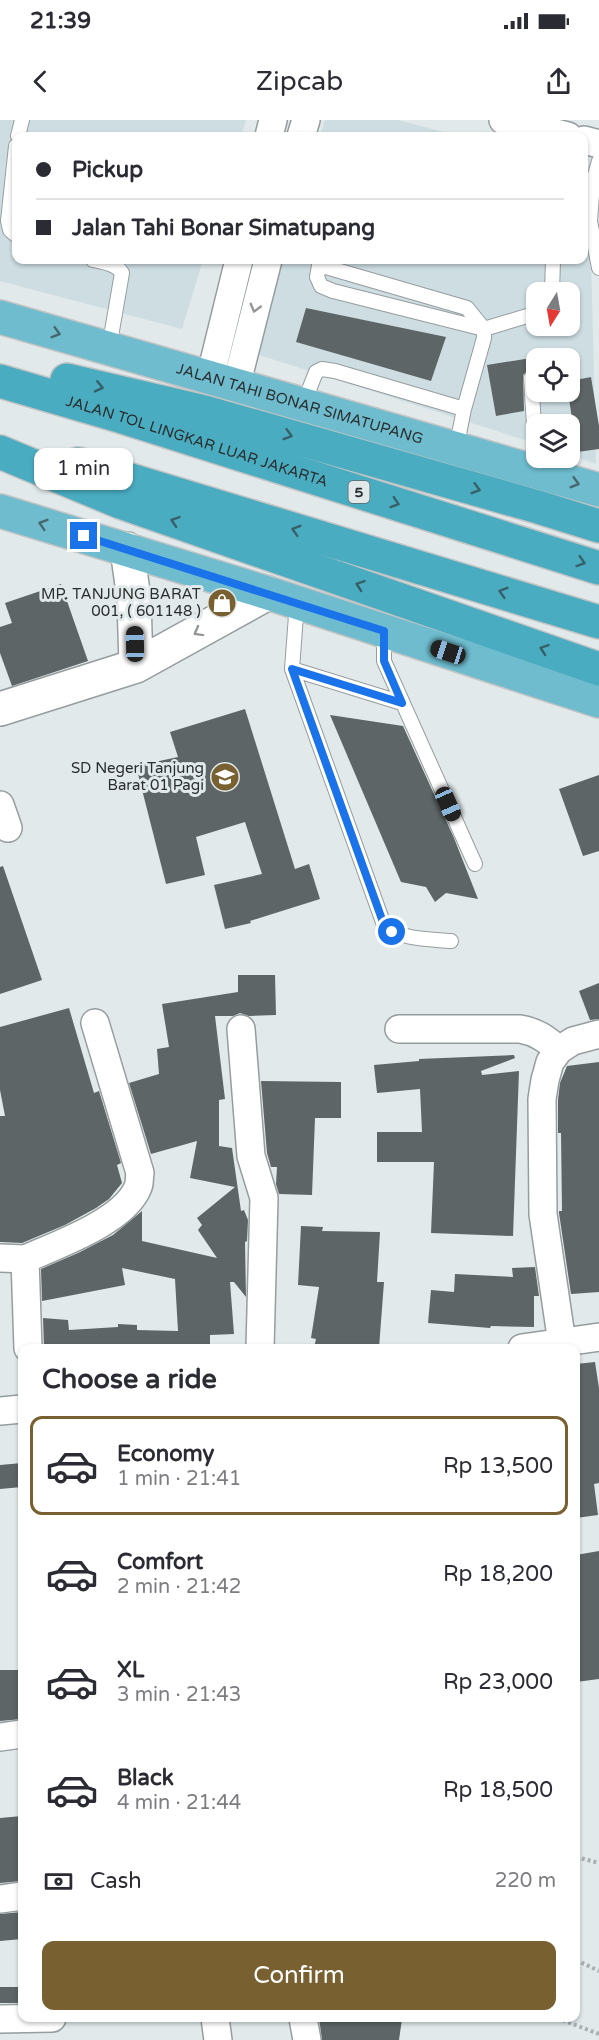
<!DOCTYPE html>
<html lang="en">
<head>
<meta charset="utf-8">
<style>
  :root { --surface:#fff; --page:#f2f2f3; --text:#2b2b33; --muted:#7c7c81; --line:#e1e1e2; --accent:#796031 }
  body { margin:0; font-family:"Varela Round",sans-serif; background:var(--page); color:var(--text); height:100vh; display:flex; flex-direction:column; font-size:22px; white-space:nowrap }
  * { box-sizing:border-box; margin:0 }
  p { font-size:20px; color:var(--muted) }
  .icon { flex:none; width:33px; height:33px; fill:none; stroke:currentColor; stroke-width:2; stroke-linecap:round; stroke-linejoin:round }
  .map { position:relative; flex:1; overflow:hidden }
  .panel { position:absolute; left:18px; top:1224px; width:562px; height:678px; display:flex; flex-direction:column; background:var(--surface); border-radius:12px; box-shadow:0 2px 4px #0004 }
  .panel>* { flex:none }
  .guide { position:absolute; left:12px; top:12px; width:576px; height:132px; border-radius:12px; box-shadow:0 2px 4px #0004; display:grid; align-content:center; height:132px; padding:0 24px; background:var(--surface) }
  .needle { width:39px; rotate:191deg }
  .tools { position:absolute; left:526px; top:162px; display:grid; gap:12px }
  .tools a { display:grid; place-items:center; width:54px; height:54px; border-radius:12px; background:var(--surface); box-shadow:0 2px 4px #0004; font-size:30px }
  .end { position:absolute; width:27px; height:27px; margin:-14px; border:8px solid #1a73e8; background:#fff; box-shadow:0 0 0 3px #fff }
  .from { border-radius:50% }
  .bubble { position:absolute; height:42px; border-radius:12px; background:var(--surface); box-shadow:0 2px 4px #0004; font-size:20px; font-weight:600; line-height:42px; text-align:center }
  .car { position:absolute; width:18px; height:36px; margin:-18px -9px; border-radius:8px; box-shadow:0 0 4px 2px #0007; background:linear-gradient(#222 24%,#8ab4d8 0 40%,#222 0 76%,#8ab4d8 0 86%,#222 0) }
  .guide b { display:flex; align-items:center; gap:21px; height:57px; font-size:22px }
  .guide b+b { border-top:2px solid var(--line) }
  .guide i { width:15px; height:15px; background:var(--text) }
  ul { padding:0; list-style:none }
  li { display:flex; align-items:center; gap:18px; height:99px; margin:0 12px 9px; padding:0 12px; border:3px solid transparent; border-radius:12px }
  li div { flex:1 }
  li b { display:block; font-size:22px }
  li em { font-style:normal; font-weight:600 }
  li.on { border-color:var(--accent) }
  li>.icon { width:54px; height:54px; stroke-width:1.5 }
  h2 { padding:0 24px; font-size:27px; line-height:72px }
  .pay { display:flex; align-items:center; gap:15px; height:66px; padding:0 24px; font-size:22px }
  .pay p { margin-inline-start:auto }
  .primary-button { display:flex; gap:12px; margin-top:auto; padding:12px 24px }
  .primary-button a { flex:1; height:69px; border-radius:12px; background:var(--accent); color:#fff; font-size:24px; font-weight:600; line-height:69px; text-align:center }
  .status { display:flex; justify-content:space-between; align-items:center; height:42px; padding:0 30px; background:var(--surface); direction:ltr }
  .status svg { height:16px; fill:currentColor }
  header { display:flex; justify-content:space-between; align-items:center; height:78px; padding:0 24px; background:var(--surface); font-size:27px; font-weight:600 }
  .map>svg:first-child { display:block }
</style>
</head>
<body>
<div class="status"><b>21:39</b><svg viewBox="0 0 49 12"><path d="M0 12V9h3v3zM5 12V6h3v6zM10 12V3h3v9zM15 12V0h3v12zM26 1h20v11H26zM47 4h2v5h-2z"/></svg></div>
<header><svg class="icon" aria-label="back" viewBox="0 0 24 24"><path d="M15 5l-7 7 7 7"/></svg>Zipcab<svg class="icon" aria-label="share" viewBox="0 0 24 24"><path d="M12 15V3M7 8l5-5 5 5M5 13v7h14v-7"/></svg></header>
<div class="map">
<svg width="599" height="1920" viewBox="0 0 599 1920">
  <rect width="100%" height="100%" fill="#e1e9eb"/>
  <!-- built -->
  <path fill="#cddde2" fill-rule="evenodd" d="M0 0H246L241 16H16V140H203L182 209 0 161Z
    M325 0H398L459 16H320Z
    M584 50 589 52 596 344 570 335V304H537V324L256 234 284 140H584ZM537 172H570V206H537ZM537 238H570V272H537Z"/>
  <!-- building -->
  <path fill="#5e6566" d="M306 188 446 217 431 261 296 222Z
    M537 237V252L530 249 523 255 524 291 496 296 487 245Z
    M591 257 599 306V329L577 332 568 272H570V261Z
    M61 464 88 541 12 566 0 533V507L12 503 5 483Z
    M245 589 295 749 309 744 320 779 250 801 251 803 225 809 214 765 262 754 245 702 196 717 205 755 166 764 136 646 178 637 170 612Z
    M330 595 403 606 454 718 478 779 446 773 435 782 426 767 401 762Z
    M599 655V731L583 736 559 669Z
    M3 746 42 860 0 874V747Z
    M238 855H275L276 895 249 896 240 893 233 896H215L225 979 219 980V1026L232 1028 241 1091 244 1090 248 1100 247 1121 245 1122 246 1177 234 1162H230L234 1214 210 1215V1228H44L43 1198 68 1200 69 1210 118 1207V1204L137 1205V1210L178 1211 175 1159 122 1148 125 1165 42 1181 41 1149 78 1133 113 1115 142 1091V1121L217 1138 198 1110 202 1105 197 1098 235 1067 190 1058 197 1021 151 1034 129 963 159 954 157 929 169 927 162 884 238 872Z
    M599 863V899L590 900 579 871Z
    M69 888 94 973 99 971 121 1043 117 1045 122 1063 109 1079 96 1088 65 1105 22 1123 0 1122V996H5L0 970V907Z
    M514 935 515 938 481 951 482 955 519 951 513 1116 431 1113 434 1042H377V1012H422L420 969 377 973 374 945 419 941V939Z
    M599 942V1172L571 1174 559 1093V1091H562L561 1013H558V980L560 963 567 946Z
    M261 961 341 962V998H315L312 1075 279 1074 276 1064 277 1047H271L267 1033Z
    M301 1106 323 1107 322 1111 380 1112 377 1162H384L379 1228H314L316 1219 311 1218 319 1167 298 1165Z
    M535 1147 539 1176H534V1207L491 1206 490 1208 428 1203 431 1170 454 1172 455 1154 513 1157 512 1148Z
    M595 1242 599 1268V1363L594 1364 598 1395 576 1398V1244Z
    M22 1343V1367L0 1369V1345Z
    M599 1431V1559L576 1562V1435Z
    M0 1550H22V1599L0 1601Z
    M22 1696V1761L0 1763V1698Z
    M22 1792V1819L0 1821V1794Z
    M0 1867H22V1883H0Z
    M319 1898H389L402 1899 399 1920H322Z"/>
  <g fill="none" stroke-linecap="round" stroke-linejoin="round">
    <!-- service casing -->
    <g stroke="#969d9f" stroke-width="16">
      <path id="service" d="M18 16 22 0
        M16 26 8 101 10 110 16 115
        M599 41 593 62 590 101 599 148
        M93 140C103 142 117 144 122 153L109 228
        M320 140 317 157 321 166 333 171 484 209V218L464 289 456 329
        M319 145 467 188 484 209 537 193
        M552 172 553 140
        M531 258 537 352
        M303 285 316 252 322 249 335 251 464 289
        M297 482 292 549 384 805C401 820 429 819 451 821
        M384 511V541L475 744
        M292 549 402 583"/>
    </g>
    <!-- minor casing -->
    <g stroke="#969d9f" stroke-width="30">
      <path id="minor" d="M503 0 568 16
        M269 16 273 0
        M301 16 306 0
        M584 20 599 24
        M210 258 239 140
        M236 266 268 140
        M0 685 8 708
        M241 909 251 1036 264 1078 260 1228
        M399 909H520C537 912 546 919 559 930
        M0 1138 25 1139
        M562 1223 543 1094 542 979 545 960 550 942 559 930 573 921 599 914
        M28 1228 25 1139C57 1125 125 1101 138 1067 140 1063 139 1057 140 1053L95 903
        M522 1228 599 1217
        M0 1291 22 1289
        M0 1617 22 1614
        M0 1779 22 1776
        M215 1898 218 1920
        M303 1898 307 1920
        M0 1899 52 1898"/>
    </g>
    <!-- tertiary casing -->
    <g stroke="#969d9f" stroke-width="36">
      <path id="tertiary" d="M127 429 134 479 136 546
        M0 589 136 546 268 473"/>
    </g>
    <!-- trunk casing -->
    <g stroke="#c4c4c4" stroke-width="36">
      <g id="trunk">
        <path id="s1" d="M0 197 599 370"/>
        <path d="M0 391 268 473 599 581"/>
      </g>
    </g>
    <!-- motorway casing -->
    <g stroke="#c4c4c4" stroke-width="36">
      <g id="motorway">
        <path d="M67 260 205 292 538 387 599 406"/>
        <path id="s2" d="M0 261 119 296 599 448"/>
        <path d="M0 332 120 382 599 549"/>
        <path d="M78 344 599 502"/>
      </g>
    </g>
    <!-- path -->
    <path stroke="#a9afb1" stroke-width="4" stroke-dasharray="3 3" stroke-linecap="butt" d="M576 1737 599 1743
      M576 1840 599 1851
      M557 1898 599 1914"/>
    <!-- service -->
    <use href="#service" stroke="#fff" stroke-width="14"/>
    <!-- minor -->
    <use href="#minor" stroke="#fff" stroke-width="27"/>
    <!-- tertiary -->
    <use href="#tertiary" stroke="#fff" stroke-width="33"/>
    <!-- trunk -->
    <use href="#trunk" stroke="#6ebcce" stroke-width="33"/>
    <!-- motorway -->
    <use href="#motorway" stroke="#49acc1" stroke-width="33"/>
  </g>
  <!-- one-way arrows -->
  <defs><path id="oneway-chevron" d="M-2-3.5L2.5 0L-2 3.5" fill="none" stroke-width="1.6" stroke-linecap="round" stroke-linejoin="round" transform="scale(1.5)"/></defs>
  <g stroke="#959696">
    <use href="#oneway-chevron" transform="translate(255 188) rotate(105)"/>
    <use href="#oneway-chevron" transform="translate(198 512) rotate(151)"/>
  </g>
  <g stroke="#46676e">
    <use href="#oneway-chevron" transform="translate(56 213) rotate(16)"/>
    <use href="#oneway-chevron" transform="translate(575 363) rotate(16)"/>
    <use href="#oneway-chevron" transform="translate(43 404) rotate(-163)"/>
  </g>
  <g stroke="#376069">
    <use href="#oneway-chevron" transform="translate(99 267) rotate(13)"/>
    <use href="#oneway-chevron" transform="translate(288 315) rotate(16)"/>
    <use href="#oneway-chevron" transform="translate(476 369) rotate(16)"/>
    <use href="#oneway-chevron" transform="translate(395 383) rotate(18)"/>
    <use href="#oneway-chevron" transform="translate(175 401) rotate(-161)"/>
    <use href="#oneway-chevron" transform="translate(296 410) rotate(-163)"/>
    <use href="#oneway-chevron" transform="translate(581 442) rotate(18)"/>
    <use href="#oneway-chevron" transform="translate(360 465) rotate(-161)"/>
    <use href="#oneway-chevron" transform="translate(503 472) rotate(-163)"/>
    <use href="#oneway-chevron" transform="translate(544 529) rotate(-161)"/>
  </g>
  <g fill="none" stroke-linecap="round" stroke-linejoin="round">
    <!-- route -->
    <path stroke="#1a73e8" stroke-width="8" d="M84 416 384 511V541L402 583 292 549 384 805 392 812"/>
  </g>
  <!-- icons -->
  <defs>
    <g id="shop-disc" transform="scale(1.5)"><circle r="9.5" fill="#796031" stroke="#e1e9eb"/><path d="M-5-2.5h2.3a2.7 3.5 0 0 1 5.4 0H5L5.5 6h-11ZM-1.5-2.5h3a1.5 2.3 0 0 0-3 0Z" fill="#fff"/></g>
    <g id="school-disc" transform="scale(1.5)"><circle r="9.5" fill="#796031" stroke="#e1e9eb"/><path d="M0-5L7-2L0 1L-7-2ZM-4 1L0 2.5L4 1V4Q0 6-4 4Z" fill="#fff"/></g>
  </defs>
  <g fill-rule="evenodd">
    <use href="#shop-disc" x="222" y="483"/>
    <use href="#school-disc" x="225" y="657"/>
  </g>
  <g text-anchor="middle" stroke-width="6" stroke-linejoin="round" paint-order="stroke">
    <!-- shield labels -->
    <rect fill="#e1e9eb" stroke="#626667" stroke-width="1.5" x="348.5" y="361" width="21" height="22" rx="4.5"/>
    <g font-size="14" font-weight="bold" fill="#2b2e2e">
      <text x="359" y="377">5</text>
    </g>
    <!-- street labels -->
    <g font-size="15" fill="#2b2e2e" stroke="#e1e9eb">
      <text dy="5" stroke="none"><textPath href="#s1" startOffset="312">JALAN TAHI BONAR SIMATUPANG</textPath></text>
      <text dy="5" stroke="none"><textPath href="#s2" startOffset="206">JALAN TOL LINGKAR LUAR JAKARTA</textPath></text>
    </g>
    <!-- poi labels -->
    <g font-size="15" fill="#2b2e2e" stroke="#e1e9eb" text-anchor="end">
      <text x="201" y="479">MP. TANJUNG BARAT<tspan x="201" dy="17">001, ( 601148 )</tspan></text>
      <text x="204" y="653">SD Negeri Tanjung<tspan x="204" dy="17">Barat 01 Pagi</tspan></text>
    </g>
  </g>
</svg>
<div class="tools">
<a><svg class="needle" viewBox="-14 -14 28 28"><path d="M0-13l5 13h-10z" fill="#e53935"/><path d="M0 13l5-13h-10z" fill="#7c7c81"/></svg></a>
<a><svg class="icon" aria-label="locate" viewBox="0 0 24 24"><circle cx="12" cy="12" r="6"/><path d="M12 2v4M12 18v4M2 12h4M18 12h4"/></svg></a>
<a><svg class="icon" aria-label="layers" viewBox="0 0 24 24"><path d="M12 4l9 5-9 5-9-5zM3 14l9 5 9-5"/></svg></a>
</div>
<i class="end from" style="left:392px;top:812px"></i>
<i class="end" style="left:84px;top:416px"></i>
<div class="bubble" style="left:34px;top:328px;width:99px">1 min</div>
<i class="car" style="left:135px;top:524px;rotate:359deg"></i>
<i class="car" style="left:448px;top:532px;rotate:288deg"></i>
<i class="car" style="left:448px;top:684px;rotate:156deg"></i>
<div class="guide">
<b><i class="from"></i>Pickup</b>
<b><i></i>Jalan Tahi Bonar Simatupang</b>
</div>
<section class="panel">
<h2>Choose a ride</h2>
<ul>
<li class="on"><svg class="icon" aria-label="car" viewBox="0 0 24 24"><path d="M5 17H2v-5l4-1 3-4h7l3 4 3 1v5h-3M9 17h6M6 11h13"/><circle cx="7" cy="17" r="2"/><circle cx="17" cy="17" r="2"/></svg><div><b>Economy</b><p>1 min · 21:41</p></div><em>Rp 13,500</em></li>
<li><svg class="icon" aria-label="car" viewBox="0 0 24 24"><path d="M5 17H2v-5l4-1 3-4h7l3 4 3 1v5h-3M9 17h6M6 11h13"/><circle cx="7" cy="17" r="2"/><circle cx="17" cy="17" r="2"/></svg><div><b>Comfort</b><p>2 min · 21:42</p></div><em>Rp 18,200</em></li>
<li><svg class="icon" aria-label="car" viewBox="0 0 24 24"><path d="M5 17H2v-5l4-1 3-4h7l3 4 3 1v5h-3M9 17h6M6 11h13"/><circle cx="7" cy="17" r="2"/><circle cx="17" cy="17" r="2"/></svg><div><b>XL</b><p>3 min · 21:43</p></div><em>Rp 23,000</em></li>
<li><svg class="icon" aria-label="car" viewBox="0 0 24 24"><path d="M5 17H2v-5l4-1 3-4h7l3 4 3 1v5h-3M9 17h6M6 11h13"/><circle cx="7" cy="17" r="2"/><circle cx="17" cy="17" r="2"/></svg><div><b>Black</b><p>4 min · 21:44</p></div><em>Rp 18,500</em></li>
</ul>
<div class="pay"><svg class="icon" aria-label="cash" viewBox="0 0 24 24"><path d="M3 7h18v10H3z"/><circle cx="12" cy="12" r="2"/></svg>Cash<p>220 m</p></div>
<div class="primary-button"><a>Confirm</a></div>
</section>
</div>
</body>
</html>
